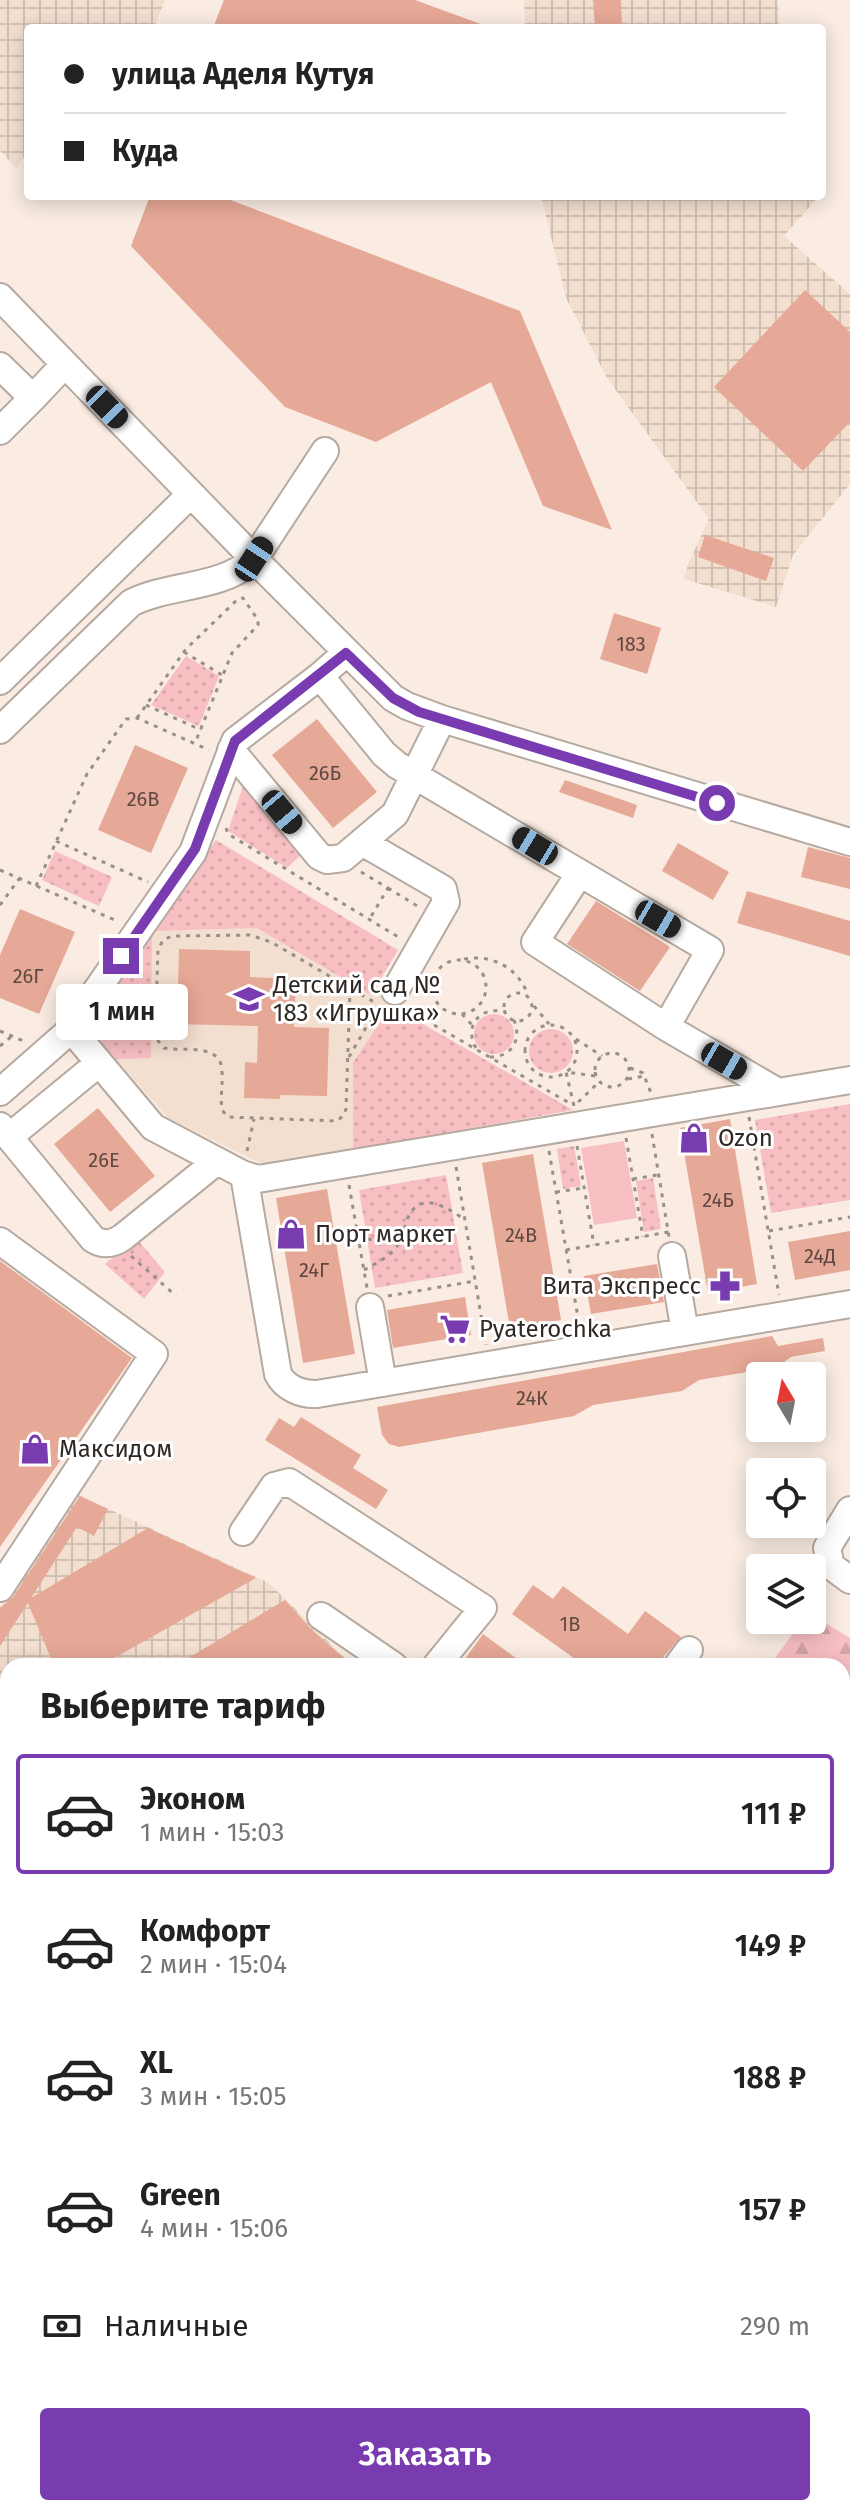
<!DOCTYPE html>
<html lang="ru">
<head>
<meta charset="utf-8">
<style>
  :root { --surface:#fff; --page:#f6f6f6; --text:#222; --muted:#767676; --line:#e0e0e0; --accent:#793bb0 }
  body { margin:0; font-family:"Fira Sans",sans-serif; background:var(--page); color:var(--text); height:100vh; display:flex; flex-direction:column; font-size:30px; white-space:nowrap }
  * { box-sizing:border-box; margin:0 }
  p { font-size:26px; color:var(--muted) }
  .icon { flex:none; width:44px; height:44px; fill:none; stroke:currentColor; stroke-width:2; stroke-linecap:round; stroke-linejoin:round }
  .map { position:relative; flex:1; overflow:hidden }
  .side { position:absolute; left:0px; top:1658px; width:850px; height:858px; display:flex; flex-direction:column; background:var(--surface); border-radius:24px 24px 0 0; box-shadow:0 4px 20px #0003 }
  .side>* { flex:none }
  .banner { position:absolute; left:24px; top:24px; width:802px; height:176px; border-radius:8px; box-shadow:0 4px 20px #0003; display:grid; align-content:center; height:176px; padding:0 40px; background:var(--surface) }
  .needle { width:52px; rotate:350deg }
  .fabs { position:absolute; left:746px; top:1362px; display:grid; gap:16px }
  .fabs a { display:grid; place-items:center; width:80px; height:80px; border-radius:8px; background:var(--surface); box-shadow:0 4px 20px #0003; font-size:40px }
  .end { position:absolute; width:36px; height:36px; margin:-18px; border:10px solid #793bb0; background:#fff; box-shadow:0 0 0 4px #fff }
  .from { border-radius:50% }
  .bubble { position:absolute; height:56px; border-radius:8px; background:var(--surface); box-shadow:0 4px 20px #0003; font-size:26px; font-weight:600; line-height:56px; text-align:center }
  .car { position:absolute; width:24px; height:48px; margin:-24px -12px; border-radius:10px; box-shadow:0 0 6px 2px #0007; background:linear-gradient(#222 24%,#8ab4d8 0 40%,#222 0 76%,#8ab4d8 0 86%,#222 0) }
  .banner b { display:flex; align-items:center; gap:28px; height:76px; font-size:30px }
  .banner b+b { border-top:2px solid var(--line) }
  .banner i { width:20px; height:20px; background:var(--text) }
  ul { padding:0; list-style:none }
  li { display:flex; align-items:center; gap:24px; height:120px; margin:0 16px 12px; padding:0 24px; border:4px solid transparent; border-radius:8px }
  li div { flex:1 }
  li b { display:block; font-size:30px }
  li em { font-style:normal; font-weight:600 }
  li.active { border-color:var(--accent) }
  li>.icon { width:72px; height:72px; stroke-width:1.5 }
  h2 { padding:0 40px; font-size:36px; line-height:96px }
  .pay { display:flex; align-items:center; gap:20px; height:88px; padding:0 40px; font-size:30px }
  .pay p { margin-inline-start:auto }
  .button { display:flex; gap:16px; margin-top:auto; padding:16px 40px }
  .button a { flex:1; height:92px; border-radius:8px; background:var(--accent); color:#fff; font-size:32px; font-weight:600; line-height:92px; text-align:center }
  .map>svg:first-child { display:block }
</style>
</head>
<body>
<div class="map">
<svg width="850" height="2515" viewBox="0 0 850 2515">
  <defs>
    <pattern id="industrial-grid" width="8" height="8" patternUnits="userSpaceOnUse" patternTransform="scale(2)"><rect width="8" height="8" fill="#f3dfd0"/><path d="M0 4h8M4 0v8" fill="none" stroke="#d1bfb2"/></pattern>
    <pattern id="forest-firs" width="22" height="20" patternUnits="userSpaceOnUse" patternTransform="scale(2)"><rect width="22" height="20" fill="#f8bfc3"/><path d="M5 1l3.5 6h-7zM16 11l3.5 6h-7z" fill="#d5a4a7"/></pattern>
    <pattern id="park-dots" width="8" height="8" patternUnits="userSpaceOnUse" patternTransform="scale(2)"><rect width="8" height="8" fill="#f8bfc3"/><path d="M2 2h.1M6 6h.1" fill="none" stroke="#d5a4a7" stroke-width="1.8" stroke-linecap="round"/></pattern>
  </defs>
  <rect width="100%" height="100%" fill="#faece2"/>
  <!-- built -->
  <path fill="#f3dfd0" d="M216 840 398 950 379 981 399 993 392 1006 573 1110 264 1165 168 1118 85 1024Z
    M360 2508H569L579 2515H356Z"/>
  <!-- industrial -->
  <path fill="url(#industrial-grid)" d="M0 0H165L154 28H28V152L16 168 0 151Z
    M524 0H778L779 28H525Z
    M541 196H819L784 236 850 294V484L793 555 776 607 684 579 688 564 709 519 607 378 566 298Z
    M72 1492 269 1583 353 1666H8V1785L0 1779V1608Z"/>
  <!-- green -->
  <path fill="#f8bfc3" d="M624 1141 637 1218 594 1225 581 1148Z
    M8 2000V2071L0 2065V2007Z
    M380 2508H446L457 2515H375Z
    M640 2508H787L796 2515H641Z"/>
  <!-- forest -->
  <path fill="url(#forest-firs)" d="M812 1615 850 1638V1740L842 1734V1666H769L803 1620H812Z
    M0 2107 8 2112V2208L0 2218Z
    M0 2222 8 2227V2406L0 2407Z"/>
  <!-- park -->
  <path fill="url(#park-dots)" d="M186 656 219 676 199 726 151 705Z
    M244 783 304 852 287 868 228 831Z
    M216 840 398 950 371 995 257 928 152 931 151 1058 116 1059 85 1024Z
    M55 851 112 877 99 906 42 880Z
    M391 1006 573 1110 353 1149V1063Z
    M474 1034a20 20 0 1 1 40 0a20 20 0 1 1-40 0Z
    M529 1051a22 22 0 1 1 44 0a22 22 0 1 1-44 0Z
    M850 1104V1200L771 1213 755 1120Z
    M574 1146 581 1186 563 1189 557 1149Z
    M446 1175 463 1273 375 1288 359 1190Z
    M653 1178 661 1229 644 1232 636 1181Z
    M136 1238 165 1272 144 1299 105 1264Z"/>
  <!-- building -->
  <path fill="#e6a897" d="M224 0H415L486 26 213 28Z
    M593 0H621L622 28H595Z
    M150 196H220L520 311 612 530 543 506 491 382 376 442 285 407 131 246Z
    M805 290 850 332V422L803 471 714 387Z
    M705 535 774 558 766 581 698 557Z
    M614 613 661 628 647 674 600 659Z
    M317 719 377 792 333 828 272 755Z
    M135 745 188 768 151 853 98 830Z
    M565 780 637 805 633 818 559 792Z
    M678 843 729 872 713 900 662 871Z
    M808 847 850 858V889L801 877Z
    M747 891 850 921V956L737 923Z
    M596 901 670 947 640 991 567 944Z
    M20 909 75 932 39 1014 0 998V955Z
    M179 949 250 951V977L296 979 294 1027 329 1028 327 1096 280 1095V1099L244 1098 245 1062 257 1063 258 1026 177 1024Z
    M98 1108 155 1176 110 1212 54 1144Z
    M730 1119 757 1284 708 1293 680 1128Z
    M533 1154 561 1320 510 1329 482 1163Z
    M327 1189 355 1354 303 1363 276 1198Z
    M850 1231V1270L795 1280 788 1242Z
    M0 1261 132 1358 0 1547Z
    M657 1264 664 1302 591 1314 584 1276Z
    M465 1297 471 1335 393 1348 387 1310Z
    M772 1336 778 1346 823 1338 825 1351 791 1357 777 1367 699 1380 682 1391 593 1405 574 1416 399 1447 389 1444 382 1435 377 1407Z
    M301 1417 361 1455 353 1468 388 1490 376 1509 265 1440 279 1418 294 1427Z
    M80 1496 108 1509 94 1536 77 1527 31 1598 148 1528 256 1578 100 1666H54L28 1603 0 1646V1608L13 1597Z
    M533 1585 553 1599 563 1586 628 1634 645 1611 681 1637 664 1656 661 1666H585L512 1614Z
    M285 1600 311 1629 353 1666H175Z
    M483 1634 527 1666H460Z"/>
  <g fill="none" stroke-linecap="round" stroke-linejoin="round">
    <!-- minor casing -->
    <g stroke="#b6a99f" stroke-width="30">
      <path id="minor" d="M0 297 254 559 393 698 407 706 442 719 850 842
        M0 366 33 398 0 431
        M33 398 65 364
        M320 676 384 754 397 765 710 950 666 1027
        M0 681 191 494
        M0 730 131 603C170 583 220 590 254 559L325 451
        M231 750 319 856 327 860 343 858 395 814 442 719
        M362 842 443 889 446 902 395 991
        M580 873 535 942 666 1027 778 1092
        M71 1029 153 1127 242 1174 258 1179 850 1080
        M0 1092 66 1034 193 852 235 741 320 676 346 653
        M0 1126 93 1239C104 1246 113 1244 123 1237L217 1161
        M9 1137 99 1063
        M244 1175 278 1374C285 1388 302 1395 317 1394L850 1304
        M0 1241 154 1354 0 1588
        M672 1256 685 1332
        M370 1307 383 1383
        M850 1510 827 1548 831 1566 850 1580
        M243 1532 274 1486 289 1482 483 1608 436 1666
        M321 1616 394 1666
        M677 1666 689 1650
        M842 1811 850 1800
        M0 2076 8 2082
        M842 2184 850 2182
        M842 2342 850 2336
        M279 2508 290 2515
        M602 2508 611 2515
        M112 2515 138 2508"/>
    </g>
    <!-- major casing -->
    <g stroke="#b6a99f" stroke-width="38">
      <path id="major" d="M0 1810 8 1816
        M0 1875 8 1881
        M842 2413 850 2419
        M842 2489 850 2495"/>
    </g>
    <!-- path -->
    <path stroke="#998f89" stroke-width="3" stroke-dasharray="4 6" stroke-linecap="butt" d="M184 652 222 675
      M146 705 201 730
      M137 718 186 649 238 599 243 598 258 620V625L232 653 195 743
      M226 828 228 834 400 938
      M56 841 148 882
      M0 870 117 921
      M361 872 388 888 369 920
      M36 886 87 774 126 719 137 718 209 750
      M388 888 419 907
      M0 905 19 879
      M464 959C493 954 518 968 528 995
      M432 987a27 27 0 1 1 54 0a27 27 0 1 1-54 0Z
      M350 988 346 1109 344 1115 337 1121 228 1117 222 1110C220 1097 223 1084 222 1071 221 1042 183 1052 164 1048L155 1037 158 950 163 940 172 936 250 935 271 942 374 1002
      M504 1007a14 14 0 1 1 28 0a14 14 0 1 1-28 0Z
      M534 1006 549 1024
      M408 1010 571 1104
      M462 1014 472 1025
      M525 1051a26 26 0 1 1 52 0a26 26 0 1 1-52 0Z
      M0 1031 26 1042
      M576 1039 602 1056
      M0 1046 12 1036
      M476 1048C463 1026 481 1005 505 1012
      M595 1070a17 17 0 1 1 34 0a17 17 0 1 1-34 0Z
      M349 1057 379 1005
      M490 1057C512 1057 522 1040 514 1020
      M630 1068 643 1073 651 1093
      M595 1076 566 1072 574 1106 599 1082
      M628 1079 644 1076
      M749 1117 779 1295
      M652 1134 669 1237
      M626 1138 643 1237
      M577 1146 594 1245
      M247 1151 254 1119
      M549 1151 580 1329
      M456 1167 486 1345
      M633 1179 657 1175
      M349 1185 367 1288
      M556 1192 584 1188
      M769 1231 850 1217
      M358 1237 383 1242 401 1239
      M566 1250 669 1232
      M131 1256 176 1296
      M364 1270C375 1264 387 1258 395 1249 402 1240 404 1230 407 1220 419 1188 448 1208 465 1220
      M388 1296 475 1281
      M842 1914 850 1903
      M0 1963 8 1969
      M842 1978 850 1967
      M0 1982 8 1987
      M0 2132 8 2137
      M842 2146 850 2144
      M0 2149 8 2147
      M707 2508 716 2515"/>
    <!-- minor -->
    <use href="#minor" stroke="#fff" stroke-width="26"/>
    <!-- major -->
    <use href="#major" stroke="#fff" stroke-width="34"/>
    <!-- tram -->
    <path stroke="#5b534e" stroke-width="2" d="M0 1844 8 1850
      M842 2447 850 2453"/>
  </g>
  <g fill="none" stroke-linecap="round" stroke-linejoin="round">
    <!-- route -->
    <path stroke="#793bb0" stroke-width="10" d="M121 956 195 849 235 741 346 653 393 698 419 712 717 803"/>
  </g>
  <!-- icons -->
  <defs>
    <g id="school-bare" transform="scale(2.4)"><path d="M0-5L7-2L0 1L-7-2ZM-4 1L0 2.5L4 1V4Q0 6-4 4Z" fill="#793bb0" stroke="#fff" stroke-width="2.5" paint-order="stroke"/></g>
    <g id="shop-bare" transform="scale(2.4)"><path d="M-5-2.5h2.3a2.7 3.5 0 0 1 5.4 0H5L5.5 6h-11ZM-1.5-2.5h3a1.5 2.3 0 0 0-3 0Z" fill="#793bb0" stroke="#fff" stroke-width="2.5" paint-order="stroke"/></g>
    <g id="pharmacy-bare" transform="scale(2.4)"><path d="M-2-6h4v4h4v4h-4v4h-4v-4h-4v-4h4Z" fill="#793bb0" stroke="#fff" stroke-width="2.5" paint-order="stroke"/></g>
    <g id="supermarket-bare" transform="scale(2.4)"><path d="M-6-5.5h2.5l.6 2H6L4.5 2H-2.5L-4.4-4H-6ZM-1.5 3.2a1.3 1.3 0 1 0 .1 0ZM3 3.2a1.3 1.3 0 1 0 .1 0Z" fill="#793bb0" stroke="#fff" stroke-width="2.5" paint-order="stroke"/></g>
  </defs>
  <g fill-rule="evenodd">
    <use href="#school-bare" x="249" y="999"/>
    <use href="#shop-bare" x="694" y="1138"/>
    <use href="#shop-bare" x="291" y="1234"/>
    <use href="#pharmacy-bare" x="725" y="1286"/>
    <use href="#supermarket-bare" x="455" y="1329"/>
    <use href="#shop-bare" x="35" y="1449"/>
  </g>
  <g text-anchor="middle" stroke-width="6" stroke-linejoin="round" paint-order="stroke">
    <!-- number labels -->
    <g font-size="20" fill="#5d4942">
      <text x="631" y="651">183</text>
      <text x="325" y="780">26Б</text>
      <text x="143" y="806">26В</text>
      <text x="28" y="983">26Г</text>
      <text x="104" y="1167">26Е</text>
      <text x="718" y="1207">24Б</text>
      <text x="521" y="1242">24В</text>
      <text x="820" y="1263">24Д</text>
      <text x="314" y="1277">24Г</text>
      <text x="532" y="1405">24К</text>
      <text x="570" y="1631">1В</text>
    </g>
    <!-- poi labels -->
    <g font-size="24" fill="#2f2926" stroke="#fff" text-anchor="start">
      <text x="273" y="993">Детский сад №<tspan x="273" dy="28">183 «Игрушка»</tspan></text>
      <text x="718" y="1146">Ozon</text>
      <text x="315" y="1242">Порт маркет</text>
      <text x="701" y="1294" text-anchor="end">Вита Экспресс</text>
      <text x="479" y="1337">Pyaterochka</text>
      <text x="59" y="1457">Максидом</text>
    </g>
  </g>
</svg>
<div class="fabs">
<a><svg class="needle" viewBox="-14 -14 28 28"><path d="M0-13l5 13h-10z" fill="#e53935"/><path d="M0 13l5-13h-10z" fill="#767676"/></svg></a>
<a><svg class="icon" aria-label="locate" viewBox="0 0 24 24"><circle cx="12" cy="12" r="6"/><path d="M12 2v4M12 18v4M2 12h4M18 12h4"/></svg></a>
<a><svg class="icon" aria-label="layers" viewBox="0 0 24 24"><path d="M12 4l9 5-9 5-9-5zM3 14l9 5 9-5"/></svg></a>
</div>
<i class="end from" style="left:717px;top:803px"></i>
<i class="end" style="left:121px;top:956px"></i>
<div class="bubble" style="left:56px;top:984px;width:132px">1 мин</div>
<i class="car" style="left:107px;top:407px;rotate:136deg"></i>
<i class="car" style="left:254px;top:559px;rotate:33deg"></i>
<i class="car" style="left:282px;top:812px;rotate:140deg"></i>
<i class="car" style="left:535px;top:846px;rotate:301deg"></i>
<i class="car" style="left:658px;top:919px;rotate:120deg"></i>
<i class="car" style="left:724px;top:1061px;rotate:120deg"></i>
<div class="banner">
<b><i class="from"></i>улица Аделя Кутуя</b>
<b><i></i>Куда</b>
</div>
<section class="side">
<h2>Выберите тариф</h2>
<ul>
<li class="active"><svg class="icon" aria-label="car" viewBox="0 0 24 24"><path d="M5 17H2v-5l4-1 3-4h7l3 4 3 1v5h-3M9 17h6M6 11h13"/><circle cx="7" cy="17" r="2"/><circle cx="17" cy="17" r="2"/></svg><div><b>Эконом</b><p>1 мин · 15:03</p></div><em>111 ₽</em></li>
<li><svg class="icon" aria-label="car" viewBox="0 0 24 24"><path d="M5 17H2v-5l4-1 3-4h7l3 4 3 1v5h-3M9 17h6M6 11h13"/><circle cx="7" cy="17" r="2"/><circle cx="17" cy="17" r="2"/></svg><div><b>Комфорт</b><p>2 мин · 15:04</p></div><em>149 ₽</em></li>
<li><svg class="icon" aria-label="car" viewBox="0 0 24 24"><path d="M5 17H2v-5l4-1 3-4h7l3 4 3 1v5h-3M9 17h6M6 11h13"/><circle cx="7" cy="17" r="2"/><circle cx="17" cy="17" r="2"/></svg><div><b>XL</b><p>3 мин · 15:05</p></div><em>188 ₽</em></li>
<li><svg class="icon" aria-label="car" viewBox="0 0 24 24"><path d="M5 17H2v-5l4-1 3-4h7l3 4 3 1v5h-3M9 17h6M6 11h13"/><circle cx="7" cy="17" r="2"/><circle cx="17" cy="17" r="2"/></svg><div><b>Green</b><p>4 мин · 15:06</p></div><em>157 ₽</em></li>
</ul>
<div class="pay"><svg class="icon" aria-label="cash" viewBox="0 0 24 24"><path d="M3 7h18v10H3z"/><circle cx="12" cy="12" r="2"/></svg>Наличные<p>290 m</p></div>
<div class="button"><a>Заказать</a></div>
</section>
</div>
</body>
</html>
